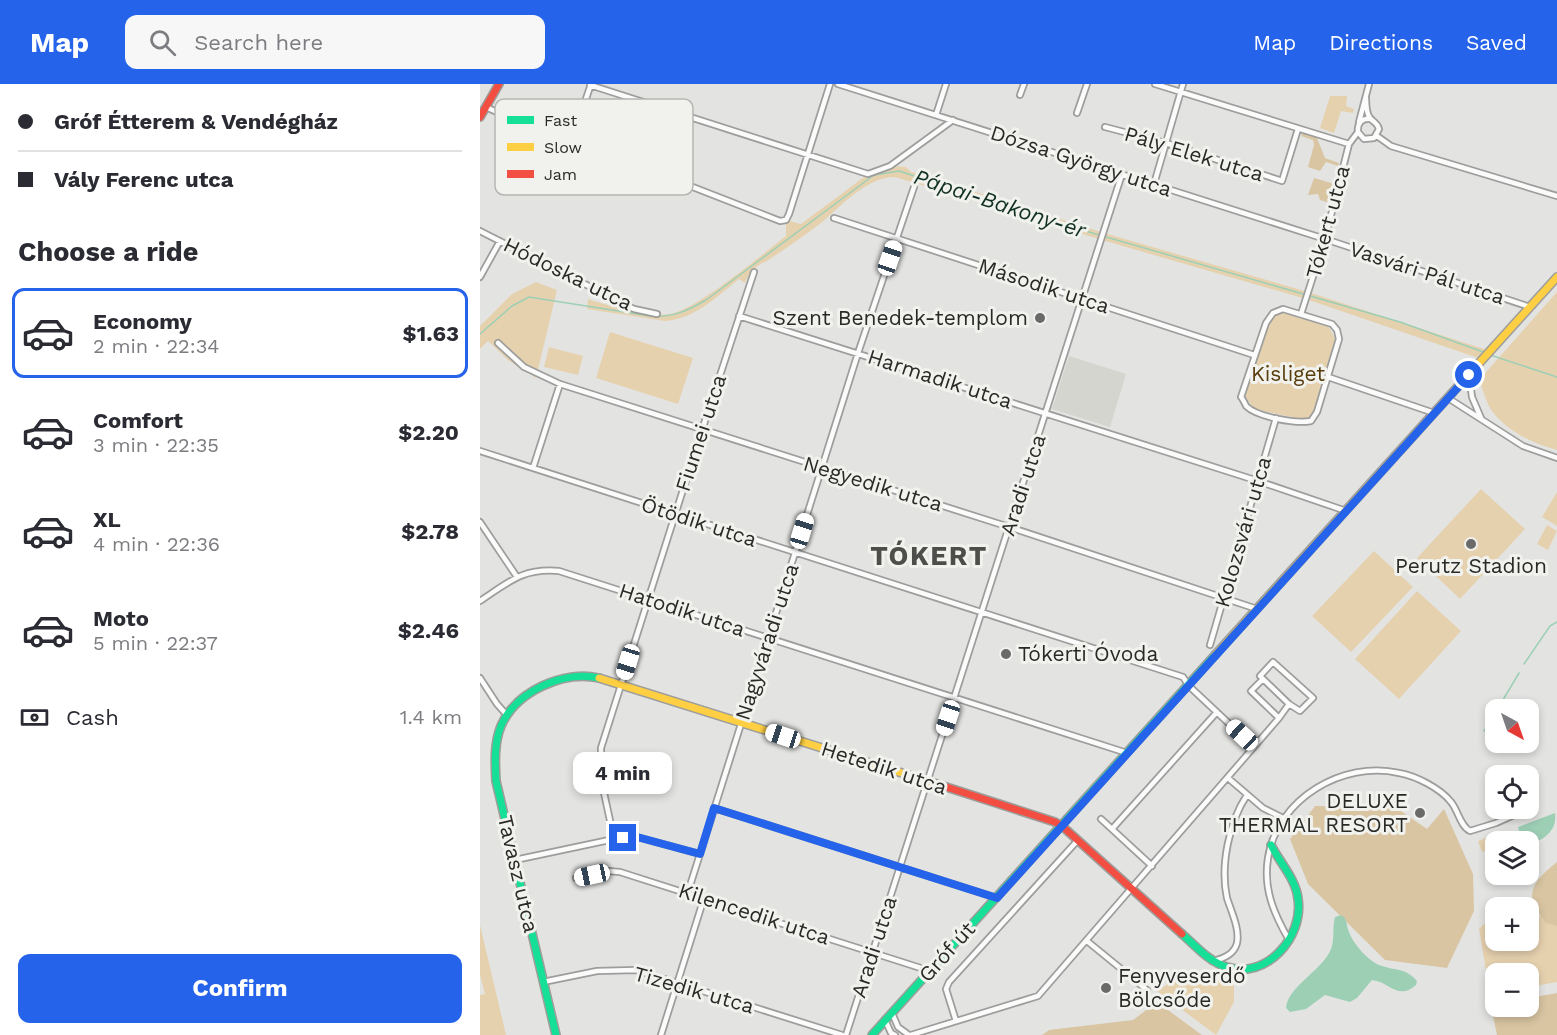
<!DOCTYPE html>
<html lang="en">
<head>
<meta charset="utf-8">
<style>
  :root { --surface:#fff; --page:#f7f7f7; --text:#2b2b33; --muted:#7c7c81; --line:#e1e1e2; --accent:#2563eb }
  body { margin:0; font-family:"Work Sans",sans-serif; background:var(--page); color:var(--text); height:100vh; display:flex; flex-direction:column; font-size:22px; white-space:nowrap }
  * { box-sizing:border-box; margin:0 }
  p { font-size:20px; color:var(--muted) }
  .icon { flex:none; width:33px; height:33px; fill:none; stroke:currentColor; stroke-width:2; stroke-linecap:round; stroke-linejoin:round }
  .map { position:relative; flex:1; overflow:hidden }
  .side { display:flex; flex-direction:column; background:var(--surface); width:480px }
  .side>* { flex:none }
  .hud { display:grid; align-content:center; height:132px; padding:0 18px; background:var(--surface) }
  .needle { width:39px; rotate:140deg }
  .controls { position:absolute; left:1005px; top:615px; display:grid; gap:12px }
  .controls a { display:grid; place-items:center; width:54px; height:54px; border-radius:12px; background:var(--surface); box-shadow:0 3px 9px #0003; font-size:30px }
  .end { position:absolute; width:27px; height:27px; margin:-14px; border:8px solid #2563eb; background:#fff; box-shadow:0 0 0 3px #fff }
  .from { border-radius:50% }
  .bubble { position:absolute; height:42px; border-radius:12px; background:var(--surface); box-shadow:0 3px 9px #0003; font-size:20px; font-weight:700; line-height:42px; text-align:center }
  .car { position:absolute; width:18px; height:36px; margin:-18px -9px; border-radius:8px; box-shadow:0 0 4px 2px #0007; background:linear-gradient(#fff 24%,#345 0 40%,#fff 0 76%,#345 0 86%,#fff 0) }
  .hud b { display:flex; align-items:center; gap:21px; height:57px; font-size:22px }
  .hud b+b { border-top:2px solid var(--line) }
  .hud i { width:15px; height:15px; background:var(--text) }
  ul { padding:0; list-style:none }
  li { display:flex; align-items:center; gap:18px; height:90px; margin:0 12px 9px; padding:0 6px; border:3px solid transparent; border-radius:12px }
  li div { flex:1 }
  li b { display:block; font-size:22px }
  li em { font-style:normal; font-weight:700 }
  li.on { border-color:var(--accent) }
  li>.icon { width:54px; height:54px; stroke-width:1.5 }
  h2 { padding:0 18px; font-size:27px; line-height:72px }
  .pay { display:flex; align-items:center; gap:15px; height:66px; padding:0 18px; font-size:22px }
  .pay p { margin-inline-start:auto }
  .cta { display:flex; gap:12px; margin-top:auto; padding:12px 18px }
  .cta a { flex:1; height:69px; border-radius:12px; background:var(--accent); color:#fff; font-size:24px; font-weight:700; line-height:69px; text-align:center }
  header { display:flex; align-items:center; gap:36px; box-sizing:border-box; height:84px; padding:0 30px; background:var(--accent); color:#fff }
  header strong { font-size:28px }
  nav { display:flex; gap:33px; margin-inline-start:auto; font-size:21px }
  .search { width:420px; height:54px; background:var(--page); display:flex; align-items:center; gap:15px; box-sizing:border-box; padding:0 21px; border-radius:12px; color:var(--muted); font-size:22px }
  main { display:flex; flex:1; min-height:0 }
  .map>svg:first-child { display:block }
</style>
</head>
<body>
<header>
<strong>Map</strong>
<div class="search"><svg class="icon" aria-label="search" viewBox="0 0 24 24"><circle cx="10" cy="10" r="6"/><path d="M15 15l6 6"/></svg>Search here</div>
<nav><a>Map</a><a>Directions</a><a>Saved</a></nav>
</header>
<main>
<section class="side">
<div class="hud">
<b><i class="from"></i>Gróf Étterem &amp; Vendégház</b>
<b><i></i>Vály Ferenc utca</b>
</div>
<h2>Choose a ride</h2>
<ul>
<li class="on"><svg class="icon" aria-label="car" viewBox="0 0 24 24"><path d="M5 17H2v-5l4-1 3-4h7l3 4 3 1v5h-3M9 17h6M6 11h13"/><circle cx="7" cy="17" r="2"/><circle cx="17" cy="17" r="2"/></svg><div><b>Economy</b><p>2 min · 22:34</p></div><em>$1.63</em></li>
<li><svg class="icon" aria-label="car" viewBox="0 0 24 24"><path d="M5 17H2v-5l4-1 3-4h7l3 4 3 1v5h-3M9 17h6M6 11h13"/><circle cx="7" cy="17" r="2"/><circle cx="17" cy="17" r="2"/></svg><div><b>Comfort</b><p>3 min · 22:35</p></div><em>$2.20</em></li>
<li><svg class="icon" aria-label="car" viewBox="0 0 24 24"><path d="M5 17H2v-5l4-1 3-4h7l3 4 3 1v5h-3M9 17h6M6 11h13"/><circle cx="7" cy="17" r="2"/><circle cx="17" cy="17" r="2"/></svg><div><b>XL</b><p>4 min · 22:36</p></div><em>$2.78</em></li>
<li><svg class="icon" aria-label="car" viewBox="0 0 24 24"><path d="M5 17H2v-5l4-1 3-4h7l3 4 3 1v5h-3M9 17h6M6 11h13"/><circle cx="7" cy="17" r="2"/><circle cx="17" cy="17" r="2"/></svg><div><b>Moto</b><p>5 min · 22:37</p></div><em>$2.46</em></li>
</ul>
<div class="pay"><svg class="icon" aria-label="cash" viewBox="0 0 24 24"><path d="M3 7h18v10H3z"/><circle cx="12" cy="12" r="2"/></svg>Cash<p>1.4 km</p></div>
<div class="cta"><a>Confirm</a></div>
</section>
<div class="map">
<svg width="1077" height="951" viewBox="0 0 1077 951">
  <rect width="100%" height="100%" fill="#e3e4e2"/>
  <!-- built -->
  <path fill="#d3d5ce" d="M589 272 646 290 630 343 572 325Z"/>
  <!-- green -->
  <path fill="#e6d1af" d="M850 12H867L866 22 874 25 873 29 861 27 854 49 840 44Z
    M410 82 426 83 431 88 440 90 624 149 828 208 1007 266 998 274 826 215 622 156 415 93C387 93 361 122 341 139 324 152 305 165 287 177 277 181 269 188 265 199L259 195C236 213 215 235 185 237L107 225 108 215C130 222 167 233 190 230 218 225 281 171 306 152V136L321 140 388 90Z
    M56 198 77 206 56 294 28 276 8 257 0 265V242L32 210Z
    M1077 208V366C1053 360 1027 347 1012 327 1006 319 1003 305 999 296Z
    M804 229 849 243 855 255 835 325 829 334 821 335 774 325 765 312 788 240 795 232Z
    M130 248 213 274 198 320 116 294Z
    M69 263 103 272 98 291 64 283Z
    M1001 405 1045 445 980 515 937 474Z
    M1077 408V442L1062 433Z
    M1067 441 1077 447 1068 466 1057 460Z
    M894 467 933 503 871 568 832 532Z
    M937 507 981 547 919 615 875 575Z
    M1021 748 1024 757 1016 758 1015 763 1002 768 998 757Z
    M1077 830V898L1049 903 1048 890H1016L1015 909 1010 910 999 845 1006 838 1015 837 1016 856H1048L1049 833Z
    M0 841 26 951H0V911L5 910 0 891Z
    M725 886 754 891V918L736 951 677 907 700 892Z"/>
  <!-- forest -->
  <path fill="#d9c5a2" d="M823 49 837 54 845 74 859 79 858 82 846 78 840 87 828 83 834 61 833 56 821 52Z
    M834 94 855 100 850 119 840 116 838 110 828 111Z
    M835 722 915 723 947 745 964 725 993 790 994 827 967 884 905 876 828 800 810 755Z
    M1077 778V842L1066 839C1062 833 1055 825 1053 818 1048 801 1066 787 1077 778Z
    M1077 909V951H1017L1013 932 1017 923 1048 922 1049 914Z
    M677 918 722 951H562L569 946 653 936Z"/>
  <!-- water -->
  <path fill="#9dcfb5" d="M1075 729C1077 748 1064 755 1049 761L1045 753H1041L1038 743Z
    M861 831 865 834C867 839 867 844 869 848 873 860 890 879 902 882 917 887 926 884 937 897L936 901C918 917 910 898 892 896L877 914 870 918 845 911 826 925 810 928 806 924C808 902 842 887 851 865 855 856 852 843 855 833Z"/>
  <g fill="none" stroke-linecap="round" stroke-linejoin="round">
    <!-- stream -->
    <path stroke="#9dcfb5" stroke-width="1.5" d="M0 250 32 222 49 213 170 232C192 234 207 227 226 216L394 91 419 87 571 137 920 238 1006 269
      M1010 271 1077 293
      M1044 580 1070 542 1077 538
      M1017 626 1039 589
      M1004 647 1016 628"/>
    <!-- street casing -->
    <g stroke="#9d9e9c" stroke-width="8">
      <path id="street" d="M358 0 845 155 1050 223
        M675 0 869 60
        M110 1 388 90 410 82 473 36
        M540 11 544 0
        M886 14C886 20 886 29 890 34 894 39 897 38 899 45L894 54 884 55 878 48C877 39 882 34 891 35
        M6 23 34 36 92 56 300 137 306 136 309 130 350 0
        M597 29 607 0
        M456 31 466 0
        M879 38 889 0
        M625 43 686 59 802 97 818 45
        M897 52 911 62 1077 112
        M92 56 111 0
        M674 100 703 0
        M354 134 774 271
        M0 147 154 225 177 230
        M0 193 20 157
        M803 225 852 240 857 246 859 255 837 328 831 337C816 340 777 333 766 322 766 321 762 314 761 313L786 239 793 229Z
        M821 230 845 155 869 60 878 48
        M259 232 778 397 866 427
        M18 259 44 283 80 300 529 443 777 525
        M989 291 992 313 1001 334
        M848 293 954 329
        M968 314 1043 362 1077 374
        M0 367 703 593 709 602 774 663
        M53 384 80 300
        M0 438 37 493
        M0 517C29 498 42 484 79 487L647 669
        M730 561 796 334
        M793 578 833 614 820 627 809 620 780 592Z
        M0 594 17 620 26 630
        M783 595 771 607 799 634
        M748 694 783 724 805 735
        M234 724 517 814
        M621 735 672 782
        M632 745 737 628
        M134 755 121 695V664L222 346 274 188
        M35 776 134 755 157 753 220 770
        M96 794 128 787 140 788 450 887
        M208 808 378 269 434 103
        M809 856C794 830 783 805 788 774 797 715 863 676 919 689 936 692 960 704 971 718 978 726 980 742 990 747L1016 739 1034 731
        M607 857 667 906
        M732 877C743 875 754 871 757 859 760 845 751 827 747 814 740 782 749 738 767 711
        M63 898 117 887 156 886 362 951
        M412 929 418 943 429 951
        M405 936 411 949 415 951
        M476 937 466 905 469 898 598 756
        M181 951 224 814
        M366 951 642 90
        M431 951 558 912 799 634 809 620"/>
    </g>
    <!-- fast casing -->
    <g stroke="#9d9e9c" stroke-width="10">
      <path id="fast" d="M702 850C716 862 729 878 747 883 786 896 824 853 818 815 816 795 800 779 791 761
        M76 951 16 697C15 679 14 659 21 642 36 607 84 586 119 594
        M392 951 735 571"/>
    </g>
    <!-- slow casing -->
    <g stroke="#9d9e9c" stroke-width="10">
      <path id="slow" d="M735 571 1077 193
        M119 594 457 700"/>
    </g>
    <!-- jam casing -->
    <g stroke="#9d9e9c" stroke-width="10">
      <path id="jam" d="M0 33 19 0
        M457 700 575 738 582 742 702 850"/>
    </g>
    <!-- street -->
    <use href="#street" stroke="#fbfbfb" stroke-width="4.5"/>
    <!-- fast -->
    <use href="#fast" stroke="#16e098" stroke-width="7"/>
    <!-- slow -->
    <use href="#slow" stroke="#ffcf43" stroke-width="7"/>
    <!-- jam -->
    <use href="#jam" stroke="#f24e42" stroke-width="7"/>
  </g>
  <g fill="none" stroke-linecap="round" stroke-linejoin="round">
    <!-- route -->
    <path stroke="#2563eb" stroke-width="8" d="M143 754 157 753 220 770 234 724 517 814 989 291"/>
  </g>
  <!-- markers -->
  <g fill="#6a6b69" stroke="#f1f2ee" stroke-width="2">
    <circle cx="560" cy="234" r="6"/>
    <circle cx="991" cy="460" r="6"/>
    <circle cx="526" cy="570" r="6"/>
    <circle cx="940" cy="729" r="6"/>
    <circle cx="626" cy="904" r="6"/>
  </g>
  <g text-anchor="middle" stroke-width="6" stroke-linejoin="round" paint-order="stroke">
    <!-- street labels -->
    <g font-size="21" fill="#292a28" stroke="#f1f2ee">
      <text transform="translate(714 70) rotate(17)" y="7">Pály Elek utca</text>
      <text transform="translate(601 77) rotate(18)" y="7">Dózsa György utca</text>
      <text transform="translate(848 138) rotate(-75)" y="7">Tókert utca</text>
      <text transform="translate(947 189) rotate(18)" y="7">Vasvári Pál utca</text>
      <text transform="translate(88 190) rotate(26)" y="7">Hódoska utca</text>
      <text transform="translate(564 202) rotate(18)" y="7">Második utca</text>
      <text transform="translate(460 295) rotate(18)" y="7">Harmadik utca</text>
      <text transform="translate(221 349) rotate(-72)" y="7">Fiumei utca</text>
      <text transform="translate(393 400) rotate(17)" y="7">Negyedik utca</text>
      <text transform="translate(543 401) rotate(-72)" y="7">Aradi utca</text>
      <text transform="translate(219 438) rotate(18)" y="7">Ötödik utca</text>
      <text transform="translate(763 448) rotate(-74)" y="7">Kolozsvári utca</text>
      <text transform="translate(202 526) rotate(18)" y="7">Hatodik utca</text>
      <text transform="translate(287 558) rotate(-72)" y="7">Nagyváradi utca</text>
      <text transform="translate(404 684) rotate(18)" y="7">Hetedik utca</text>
      <text transform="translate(38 790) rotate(77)" y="7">Tavasz utca</text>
      <text transform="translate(274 830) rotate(18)" y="7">Kilencedik utca</text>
      <text transform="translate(394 863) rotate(-72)" y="7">Aradi utca</text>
      <text transform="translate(467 868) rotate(-48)" y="7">Gróf út</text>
      <text transform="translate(214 906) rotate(16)" y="7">Tizedik utca</text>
    </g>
    <!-- poi labels -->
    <g font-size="21" fill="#292a28" stroke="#f1f2ee" text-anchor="end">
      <text x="548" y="241">Szent Benedek-templom</text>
      <text x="991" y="489" text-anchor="middle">Perutz Stadion</text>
      <text x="538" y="577" text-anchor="start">Tókerti Óvoda</text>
      <text x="928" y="724">DELUXE<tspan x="928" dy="24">THERMAL RESORT</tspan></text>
      <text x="638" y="899" text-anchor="start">Fenyveserdő<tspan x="638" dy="24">Bölcsőde</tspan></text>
    </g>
    <!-- park labels -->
    <g font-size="21" fill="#573d0c" stroke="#f1f2ee">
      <text x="808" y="297">Kisliget</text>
    </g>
    <!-- water labels -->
    <g font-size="22" font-style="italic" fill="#113223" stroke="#f1f2ee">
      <text transform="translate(520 119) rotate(18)" y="8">Pápai-Bakony-ér</text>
    </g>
    <!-- district labels -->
    <g font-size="27" font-weight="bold" letter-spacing="1.5" fill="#4d4e4b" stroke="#f1f2ee">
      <text x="449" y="481">TÓKERT</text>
    </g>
  </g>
  <!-- legend -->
  <rect x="15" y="15" width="198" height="96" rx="9" fill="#f1f2ee" stroke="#b5b6b3" stroke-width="1.5"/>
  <rect x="27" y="32" width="27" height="8" fill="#16e098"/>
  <rect x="27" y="59" width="27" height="8" fill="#ffcf43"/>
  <rect x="27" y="86" width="27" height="8" fill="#f24e42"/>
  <g font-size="16" fill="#292a28">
    <text x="64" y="42">Fast</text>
    <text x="64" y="69">Slow</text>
    <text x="64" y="96">Jam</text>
  </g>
</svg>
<div class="controls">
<a><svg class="needle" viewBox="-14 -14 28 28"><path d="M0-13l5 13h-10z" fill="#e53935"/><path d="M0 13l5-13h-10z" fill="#7c7c81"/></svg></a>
<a><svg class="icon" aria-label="locate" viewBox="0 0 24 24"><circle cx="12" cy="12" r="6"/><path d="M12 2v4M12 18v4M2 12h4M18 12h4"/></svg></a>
<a><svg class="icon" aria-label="layers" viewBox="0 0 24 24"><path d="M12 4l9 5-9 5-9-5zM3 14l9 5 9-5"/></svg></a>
<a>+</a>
<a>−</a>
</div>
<i class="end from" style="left:989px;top:291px"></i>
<i class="end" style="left:143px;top:754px"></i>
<div class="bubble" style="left:93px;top:668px;width:99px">4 min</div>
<i class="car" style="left:410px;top:174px;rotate:19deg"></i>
<i class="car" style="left:322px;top:447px;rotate:17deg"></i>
<i class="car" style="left:148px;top:578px;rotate:197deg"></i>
<i class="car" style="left:468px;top:634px;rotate:198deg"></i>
<i class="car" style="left:762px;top:651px;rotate:313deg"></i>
<i class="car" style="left:303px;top:652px;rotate:288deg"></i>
<i class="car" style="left:112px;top:791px;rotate:258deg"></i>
</div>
</main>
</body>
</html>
